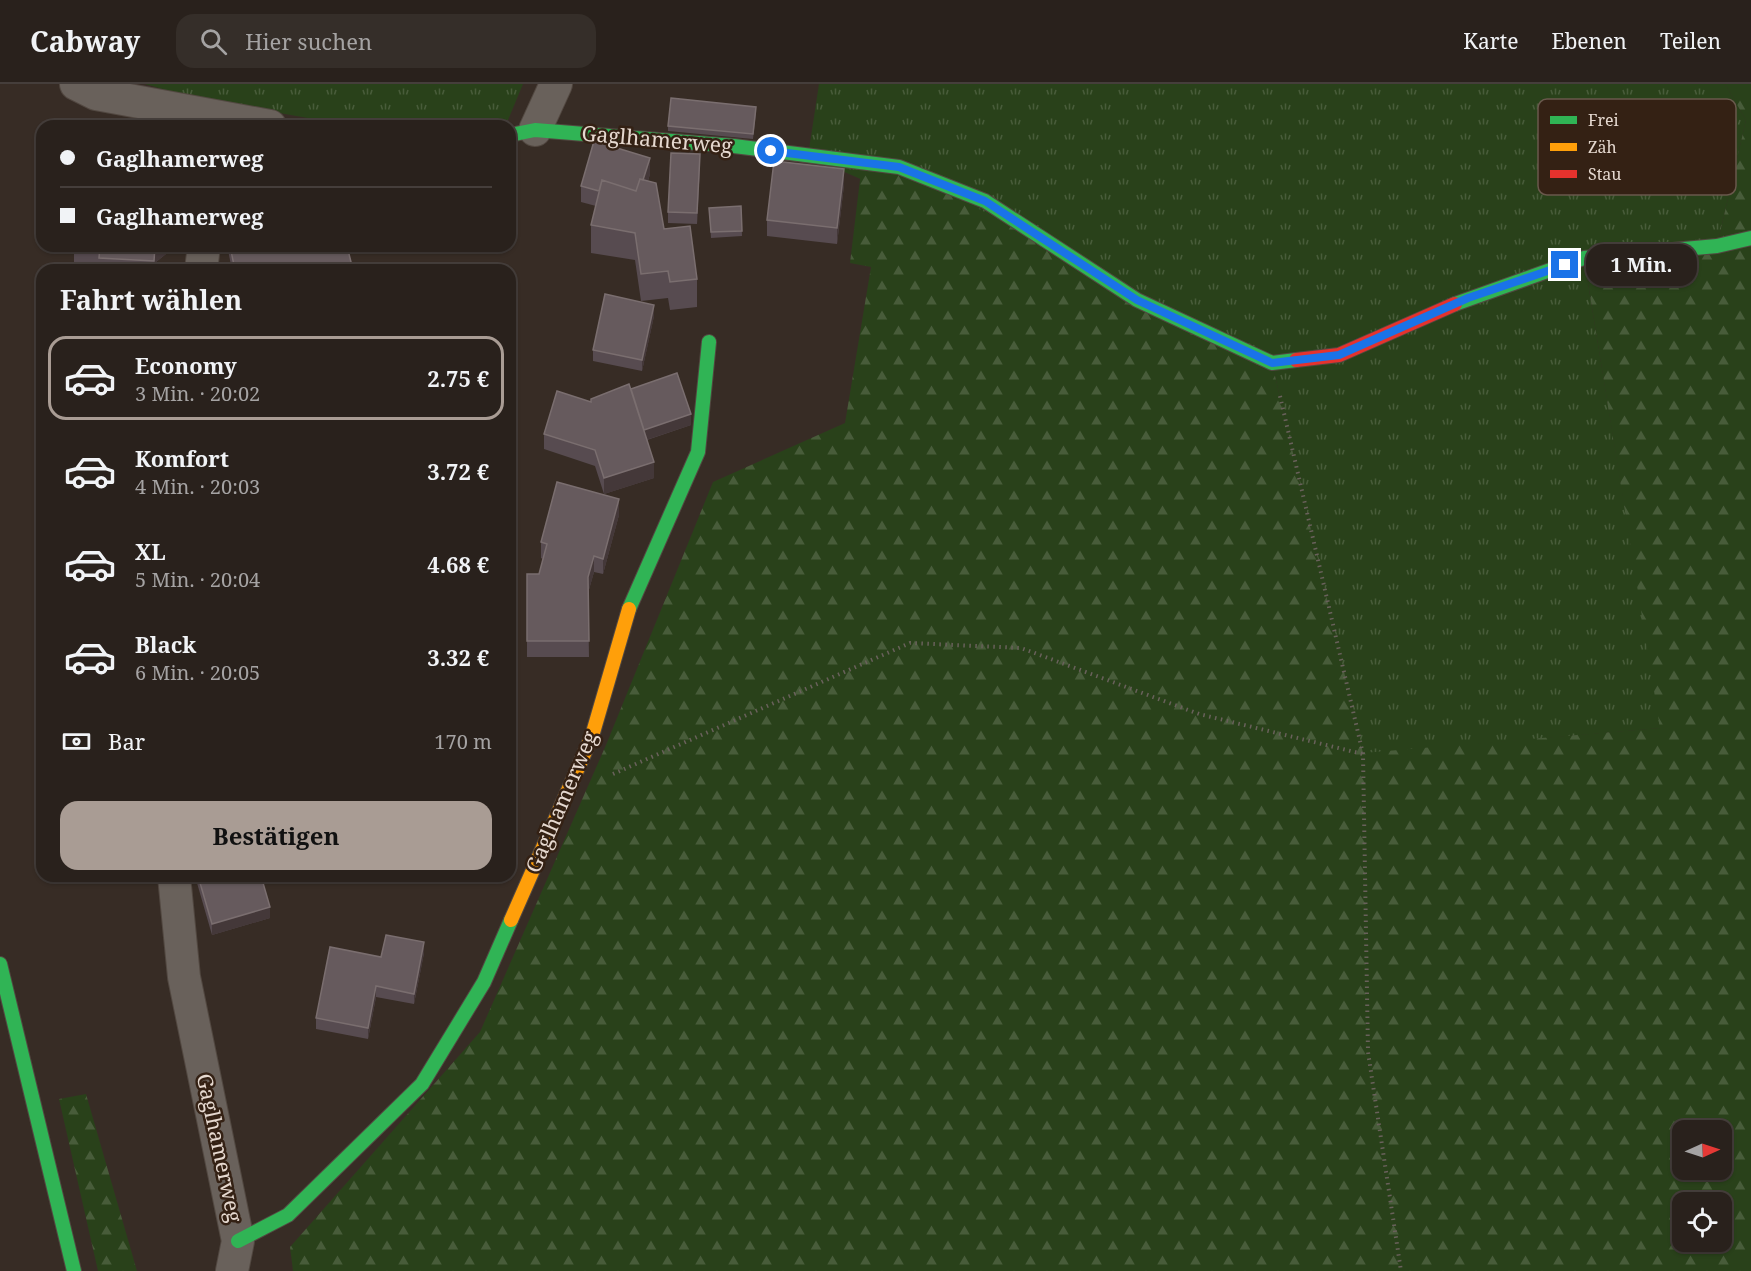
<!DOCTYPE html>
<html lang="de">
<head>
<meta charset="utf-8">
<style>
  :root { --surface:#29211c; --page:#352e29; --text:#f1f3f6; --muted:#a5a3a3; --line:#453e3b; --accent:#a99c94 }
  body { margin:0; font-family:"Noto Serif",serif; background:var(--page); color:var(--text); height:100vh; display:flex; flex-direction:column; font-size:22px; white-space:nowrap }
  * { box-sizing:border-box; margin:0 }
  p { font-size:20px; color:var(--muted) }
  .icon { flex:none; width:33px; height:33px; fill:none; stroke:currentColor; stroke-width:2; stroke-linecap:round; stroke-linejoin:round }
  .map { position:relative; flex:1; overflow:hidden }
  .sheet { position:absolute; left:36px; top:180px; width:480px; height:618px; display:flex; flex-direction:column; background:var(--surface); border-radius:18px; box-shadow:0 2px 4px #0004,0 0 0 2px var(--line) }
  .sheet>* { flex:none }
  .banner { position:absolute; left:36px; top:36px; width:480px; height:132px; border-radius:18px; box-shadow:0 2px 4px #0004,0 0 0 2px var(--line); display:grid; align-content:center; height:132px; padding:0 24px; background:var(--surface) }
  .needle { width:39px; rotate:87deg }
  .tools { position:absolute; left:1672px; top:1036px; display:grid; gap:12px }
  .tools a { display:grid; place-items:center; width:60px; height:60px; border-radius:12px; background:var(--surface); box-shadow:0 2px 4px #0004,0 0 0 2px var(--line); font-size:30px }
  .end { position:absolute; width:27px; height:27px; margin:-14px; border:8px solid #1a73e8; background:#fff; box-shadow:0 0 0 3px #fff }
  .from { border-radius:50% }
  .bubble { position:absolute; height:42px; border-radius:18px; background:var(--surface); box-shadow:0 2px 4px #0004,0 0 0 2px var(--line); font-size:20px; font-weight:700; line-height:42px; text-align:center }
  .banner b { display:flex; align-items:center; gap:21px; height:57px; font-size:22px }
  .banner b+b { border-top:2px solid var(--line) }
  .banner i { width:15px; height:15px; background:var(--text) }
  ul { padding:0; list-style:none }
  li { display:flex; align-items:center; gap:18px; height:84px; margin:0 12px 9px; padding:0 12px; border:3px solid transparent; border-radius:18px }
  li div { flex:1 }
  li b { display:block; font-size:22px }
  li em { font-style:normal; font-weight:700 }
  li.active { border-color:var(--accent) }
  li>.icon { width:54px; height:54px; stroke-width:1.5 }
  h2 { padding:0 24px; font-size:27px; line-height:72px }
  .pay { display:flex; align-items:center; gap:15px; height:66px; padding:0 24px; font-size:22px }
  .pay p { margin-inline-start:auto }
  .action { display:flex; gap:12px; margin-top:auto; padding:12px 24px }
  .action a { flex:1; height:69px; border-radius:18px; background:var(--accent); color:#111; font-size:24px; font-weight:700; line-height:69px; text-align:center }
  header { display:flex; align-items:center; gap:36px; box-sizing:border-box; height:84px; padding:0 30px; background:var(--surface); border-bottom:2px solid var(--line) }
  header strong { font-size:28px }
  nav { display:flex; gap:33px; margin-inline-start:auto; font-size:21px }
  .search { width:420px; height:54px; background:var(--page); display:flex; align-items:center; gap:15px; box-sizing:border-box; padding:0 21px; border-radius:18px; color:var(--muted); font-size:22px }
  .map>svg:first-child { display:block }
</style>
</head>
<body>
<header>
<strong>Cabway</strong>
<div class="search"><svg class="icon" aria-label="search" viewBox="0 0 24 24"><circle cx="10" cy="10" r="6"/><path d="M15 15l6 6"/></svg>Hier suchen</div>
<nav><a>Karte</a><a>Ebenen</a><a>Teilen</a></nav>
</header>
<div class="map">
<svg width="1751" height="1187" viewBox="0 0 1751 1187">
  <defs>
    <pattern id="grass-tufts" width="24" height="20" patternUnits="userSpaceOnUse" patternTransform="scale(1.5)"><rect width="24" height="20" fill="#29411a"/><path d="M3 7l-1-3M5 7V3M7 7l1-3M15 17l-1-3M17 17v-4M19 17l1-3" fill="none" stroke="#485c3a"/></pattern>
    <pattern id="forest-firs" width="22" height="20" patternUnits="userSpaceOnUse" patternTransform="scale(1.5)"><rect width="22" height="20" fill="#29411a"/><path d="M5 1l3.5 6h-7zM16 11l3.5 6h-7z" fill="#485c3a"/></pattern>
  </defs>
  <rect width="100%" height="100%" fill="#372c25"/>
  <!-- grass -->
  <path fill="url(#grass-tufts)" d="M145 0H523L508 36 477 42H353L190 13Z
    M819 0H1725L1746 36 1717 162 1584 175 1661 644 1363 670 1272 279 1137 216 808 72Z"/>
  <!-- forest -->
  <path fill="url(#forest-firs)" fill-rule="evenodd" d="M1725 0H1751V1187H293L290 1163 480 948 606 661 713 398 845 339 871 183 850 179 862 79 899 83 1272 279 1363 669 1660 644 1584 174 1717 162 1746 36ZM1683 1047H1722V1086H1683ZM1683 1119H1722V1158H1683Z
    M86 1010 137 1187H98L59 1015Z"/>
  <g fill="none" stroke-linecap="round" stroke-linejoin="round">
    <!-- street casing -->
    <g stroke="#524841" stroke-width="34">
      <path id="street" d="M76 0 96 10 270 42
        M535 46 556 0
        M201 186 204 162
        M174 792 184 893 238 1157 232 1187"/>
    </g>
    <!-- fast casing -->
    <g stroke="#524841" stroke-width="16">
      <path id="fast" d="M510 51 535 46 734 62 899 83 985 117 1137 216 1272 279 1296 276
        M1455 220 1584 174 1717 162 1751 154
        M629 525 698 368 709 258
        M0 880 74 1187
        M238 1157 288 1131 422 1000 484 898 511 836"/>
    </g>
    <!-- slow casing -->
    <g stroke="#524841" stroke-width="16">
      <path id="slow" d="M511 836 592 652 629 525"/>
    </g>
    <!-- jam casing -->
    <g stroke="#524841" stroke-width="16">
      <path id="jam" d="M1296 276 1339 271 1455 220"/>
    </g>
    <!-- path -->
    <path stroke="#69615b" stroke-width="4" stroke-dasharray="1.5 4.5" stroke-linecap="butt" d="M1280 312 1363 670 1368 968 1401 1187
      M613 690 910 559 1021 564 1199 630 1363 670"/>
    <!-- street -->
    <use href="#street" stroke="#69615b" stroke-width="32"/>
    <!-- fast -->
    <use href="#fast" stroke="#30b455" stroke-width="14"/>
    <!-- slow -->
    <use href="#slow" stroke="#ff9f0a" stroke-width="14"/>
    <!-- jam -->
    <use href="#jam" stroke="#e5322d" stroke-width="14"/>
  </g>
  <!-- wall -->
  <path fill="#574b50" d="M756 28 753 55 668 47V42Z
    M700 81 697 140 668 139V128Z
    M650 90 648 97 664 145 697 195V223L670 226 668 214 641 217 635 176 591 169V141L596 122 581 118V102Z
    M844 101 837 160 767 152V136Z
    M741 122 742 152 711 154 709 124Z
    M74 162H176L156 178V186H99V180L74 179Z
    M228 162H347L353 186H232L228 166Z
    M654 232 642 287 593 277V266Z
    M631 305 691 341 647 356 654 394 604 410 595 382 544 365V350L591 318Z
    M619 431 603 490 594 488 588 509 589 573H527V490H539L543 475 541 474V458Z
    M195 792H261L270 834 212 851Z
    M424 869 414 920 376 913 368 955 316 945V934L381 873Z"/>
  <!-- shaded-wall -->
  <path fill="#443839" d="M700 70V81L697 140V129Z
    M650 74V90L636 134V118Z
    M844 85V101L837 160V144Z
    M155 162H176L156 178V186H154Z
    M654 221V232L642 287V276Z
    M691 330V341L643 357V346Z
    M654 378V394L604 410V394Z
    M619 415V431L603 490V475Z
    M594 472V488L588 509V493Z
    M270 823V834L212 851V840Z
    M424 858V869L414 920V910Z
    M376 902V913L368 955V944Z"/>
  <!-- building -->
  <path fill="#665a5d" stroke="#7a6e6f" stroke-width="1.5" d="M671 14 756 23 753 50 668 42Z
    M594 57 650 74 643 96 640 95 636 107 602 96 599 107 581 102Z
    M671 69 700 70 697 129 668 128Z
    M774 77 844 85 837 144 767 136Z
    M640 95 656 99 664 145 690 142 697 195 670 198 668 187 641 190 635 149 591 141 602 96 636 107Z
    M741 122 742 147 711 148 709 124Z
    M100 162H155L154 177 99 174Z
    M230 162H347L353 186H235Z
    M605 210 654 221 642 276 593 266Z
    M677 289 691 330 644 346 631 305Z
    M629 300 654 378 604 394 595 366 544 350 557 307 591 318V315Z
    M557 398 619 415 603 475 594 472 588 493 589 557H527V490H539L547 460 541 458Z
    M198 792H261L270 823 212 840Z
    M386 851 424 858 414 910 376 902 368 944 316 934 330 863 381 873Z"/>
  <g fill="none" stroke-linecap="round" stroke-linejoin="round">
    <!-- route -->
    <path stroke="#1a73e8" stroke-width="8" d="M771 67 899 83 985 117 1137 216 1272 279 1339 271 1468 214 1565 181"/>
  </g>
  <g text-anchor="middle" stroke-width="5" stroke-linejoin="round" paint-order="stroke">
    <!-- street labels -->
    <g font-size="21" fill="#e6d9d0" stroke="#342114">
      <text transform="translate(657 56) rotate(5)" y="7">Gaglhamerweg</text>
      <text transform="translate(562 718) rotate(-67)" y="7">Gaglhamerweg</text>
      <text transform="translate(219 1064) rotate(78)" y="7">Gaglhamerweg</text>
    </g>
  </g>
  <!-- legend -->
  <rect x="1538" y="15" width="198" height="96" rx="9" fill="#342114" stroke="#69584c" stroke-width="1.5"/>
  <rect x="1550" y="32" width="27" height="8" fill="#30b455"/>
  <rect x="1550" y="59" width="27" height="8" fill="#ff9f0a"/>
  <rect x="1550" y="86" width="27" height="8" fill="#e5322d"/>
  <g font-size="16" fill="#e6d9d0">
    <text x="1588" y="42">Frei</text>
    <text x="1588" y="69">Zäh</text>
    <text x="1588" y="96">Stau</text>
  </g>
</svg>
<div class="tools">
<a><svg class="needle" viewBox="-14 -14 28 28"><path d="M0-13l5 13h-10z" fill="#e53935"/><path d="M0 13l5-13h-10z" fill="#a5a3a3"/></svg></a>
<a><svg class="icon" aria-label="locate" viewBox="0 0 24 24"><circle cx="12" cy="12" r="6"/><path d="M12 2v4M12 18v4M2 12h4M18 12h4"/></svg></a>
</div>
<i class="end from" style="left:771px;top:67px"></i>
<i class="end" style="left:1565px;top:181px"></i>
<div class="bubble" style="left:1586px;top:160px;width:111px">1 Min.</div>
<div class="banner">
<b><i class="from"></i>Gaglhamerweg</b>
<b><i></i>Gaglhamerweg</b>
</div>
<section class="sheet">
<h2>Fahrt wählen</h2>
<ul>
<li class="active"><svg class="icon" aria-label="car" viewBox="0 0 24 24"><path d="M5 17H2v-5l4-1 3-4h7l3 4 3 1v5h-3M9 17h6M6 11h13"/><circle cx="7" cy="17" r="2"/><circle cx="17" cy="17" r="2"/></svg><div><b>Economy</b><p>3 Min. · 20:02</p></div><em>2.75 €</em></li>
<li><svg class="icon" aria-label="car" viewBox="0 0 24 24"><path d="M5 17H2v-5l4-1 3-4h7l3 4 3 1v5h-3M9 17h6M6 11h13"/><circle cx="7" cy="17" r="2"/><circle cx="17" cy="17" r="2"/></svg><div><b>Komfort</b><p>4 Min. · 20:03</p></div><em>3.72 €</em></li>
<li><svg class="icon" aria-label="car" viewBox="0 0 24 24"><path d="M5 17H2v-5l4-1 3-4h7l3 4 3 1v5h-3M9 17h6M6 11h13"/><circle cx="7" cy="17" r="2"/><circle cx="17" cy="17" r="2"/></svg><div><b>XL</b><p>5 Min. · 20:04</p></div><em>4.68 €</em></li>
<li><svg class="icon" aria-label="car" viewBox="0 0 24 24"><path d="M5 17H2v-5l4-1 3-4h7l3 4 3 1v5h-3M9 17h6M6 11h13"/><circle cx="7" cy="17" r="2"/><circle cx="17" cy="17" r="2"/></svg><div><b>Black</b><p>6 Min. · 20:05</p></div><em>3.32 €</em></li>
</ul>
<div class="pay"><svg class="icon" aria-label="cash" viewBox="0 0 24 24"><path d="M3 7h18v10H3z"/><circle cx="12" cy="12" r="2"/></svg>Bar<p>170 m</p></div>
<div class="action"><a>Bestätigen</a></div>
</section>
</div>
</body>
</html>
